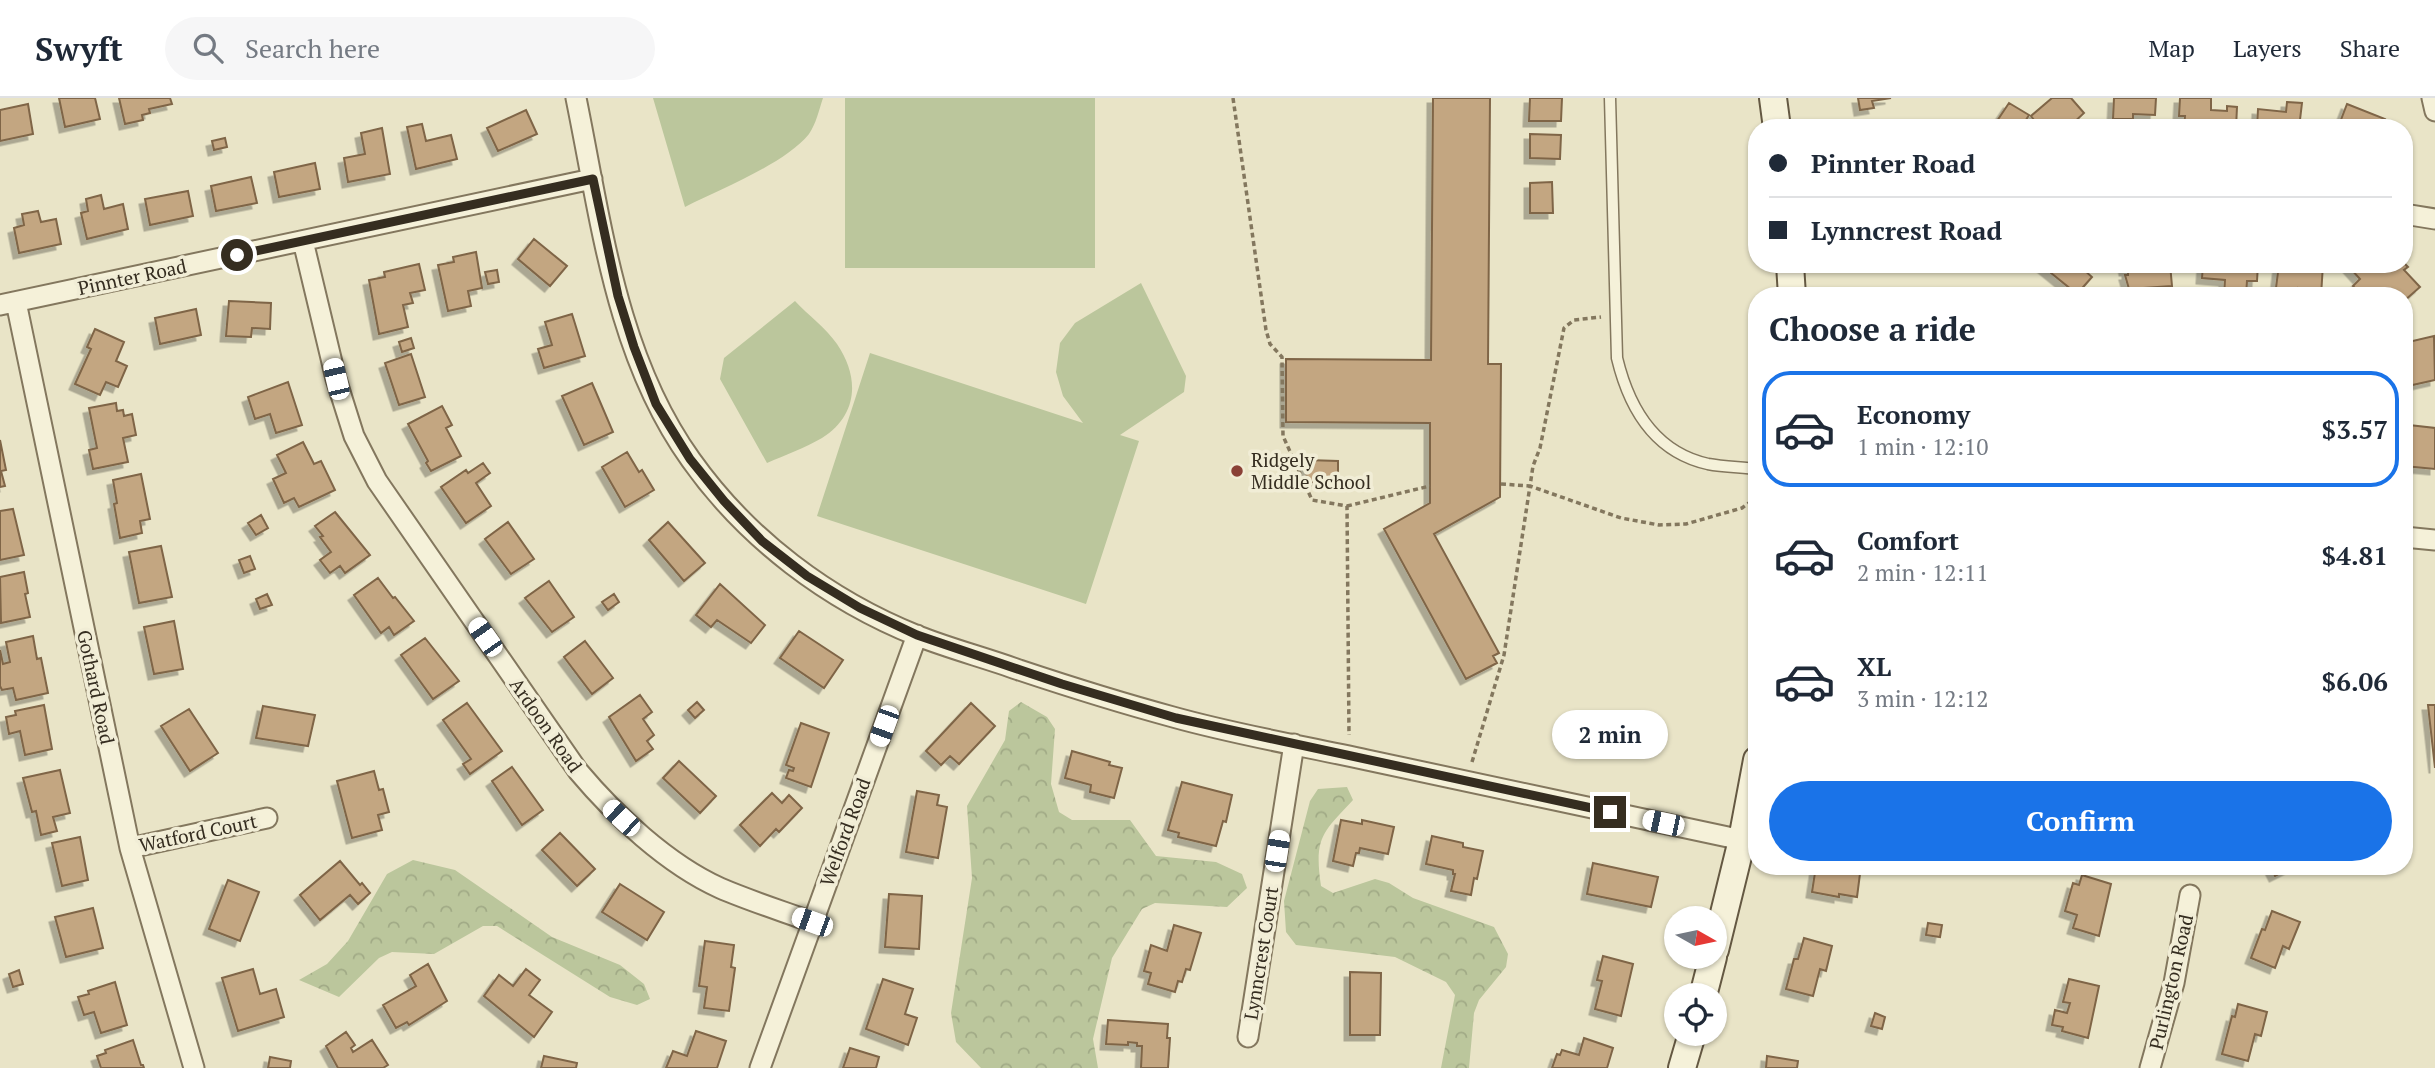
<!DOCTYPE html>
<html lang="en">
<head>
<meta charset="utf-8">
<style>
  :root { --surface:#fff; --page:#f6f6f7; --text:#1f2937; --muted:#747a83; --line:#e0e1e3; --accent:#1a73e8 }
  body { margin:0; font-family:"PT Serif",serif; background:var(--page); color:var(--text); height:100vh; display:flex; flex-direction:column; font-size:26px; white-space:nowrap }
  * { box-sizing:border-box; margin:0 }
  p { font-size:23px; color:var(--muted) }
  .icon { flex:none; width:38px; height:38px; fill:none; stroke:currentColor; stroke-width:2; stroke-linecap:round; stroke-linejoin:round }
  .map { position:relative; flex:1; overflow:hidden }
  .side { position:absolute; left:1748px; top:189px; width:665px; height:588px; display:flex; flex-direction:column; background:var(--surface); border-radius:28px; box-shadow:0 2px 5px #0004 }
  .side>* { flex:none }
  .banner { position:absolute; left:1748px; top:21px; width:665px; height:154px; border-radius:28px; box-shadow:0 2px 5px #0004; display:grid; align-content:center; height:154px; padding:0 21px; background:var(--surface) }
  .needle { width:46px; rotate:99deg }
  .fabs { position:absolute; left:1664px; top:808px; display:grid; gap:14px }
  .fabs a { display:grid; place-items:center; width:63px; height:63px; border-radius:50%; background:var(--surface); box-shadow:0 2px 5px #0004; font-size:35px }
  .end { position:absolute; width:32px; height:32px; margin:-16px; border:9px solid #352d20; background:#fff; box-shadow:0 0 0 4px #fff }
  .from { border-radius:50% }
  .bubble { position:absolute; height:49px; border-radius:24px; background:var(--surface); box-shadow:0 2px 5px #0004; font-size:23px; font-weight:800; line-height:49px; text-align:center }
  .car { position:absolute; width:21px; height:42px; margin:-21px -10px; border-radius:9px; box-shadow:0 0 5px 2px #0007; background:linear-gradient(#fff 24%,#345 0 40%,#fff 0 76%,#345 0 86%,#fff 0) }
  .banner b { display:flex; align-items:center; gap:24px; height:66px; font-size:26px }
  .banner b+b { border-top:2px solid var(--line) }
  .banner i { width:18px; height:18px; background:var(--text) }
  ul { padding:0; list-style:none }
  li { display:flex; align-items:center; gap:21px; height:116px; margin:0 14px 10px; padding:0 7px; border:4px solid transparent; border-radius:28px }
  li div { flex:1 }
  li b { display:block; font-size:26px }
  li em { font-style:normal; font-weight:800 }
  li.selected { border-color:var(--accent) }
  li>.icon { width:63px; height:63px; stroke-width:1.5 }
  h2 { padding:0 21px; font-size:32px; line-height:84px }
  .button { display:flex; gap:14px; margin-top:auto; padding:14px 21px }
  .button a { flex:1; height:80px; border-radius:42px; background:var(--accent); color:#fff; font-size:28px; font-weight:800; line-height:80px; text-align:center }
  header { display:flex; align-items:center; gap:42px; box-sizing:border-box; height:98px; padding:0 35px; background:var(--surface); border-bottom:2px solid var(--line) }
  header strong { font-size:33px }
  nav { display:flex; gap:38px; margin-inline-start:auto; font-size:24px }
  .search { width:490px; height:63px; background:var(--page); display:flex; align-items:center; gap:18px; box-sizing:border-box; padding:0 24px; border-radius:38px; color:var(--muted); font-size:26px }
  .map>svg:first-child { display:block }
</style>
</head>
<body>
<header>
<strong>Swyft</strong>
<div class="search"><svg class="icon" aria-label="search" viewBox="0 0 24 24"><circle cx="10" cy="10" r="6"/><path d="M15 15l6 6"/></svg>Search here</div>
<nav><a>Map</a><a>Layers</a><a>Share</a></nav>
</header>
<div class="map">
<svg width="2435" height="970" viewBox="0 0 2435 970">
  <defs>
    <pattern id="forest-crowns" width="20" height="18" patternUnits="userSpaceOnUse" patternTransform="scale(1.75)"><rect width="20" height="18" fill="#bbc69c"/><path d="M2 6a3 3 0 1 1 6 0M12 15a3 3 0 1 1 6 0" fill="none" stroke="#a1aa86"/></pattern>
    <filter id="shadow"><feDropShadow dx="-5.5" dy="5.5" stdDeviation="0" flood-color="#0004"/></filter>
  </defs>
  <rect width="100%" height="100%" fill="#e9e4c7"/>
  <!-- grass -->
  <path fill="#bbc69c" d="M653 0H823C819 12 816 26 809 36 785 66 720 91 685 109Z
    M845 0H1095V170H845Z
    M1141 185 1186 278 1184 294 1120 337 1139 343 1086 506 817 418 870 255 1083 325 1063 298 1056 274 1060 245 1075 225Z
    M795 203C808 217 826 230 837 246 860 280 858 317 822 340 805 350 785 357 767 365L720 281 724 260Z"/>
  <!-- forest -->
  <path fill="url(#forest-crowns)" d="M1021 604 1047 619 1055 631 1051 686 1059 714 1072 722H1130L1156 758 1216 764 1242 776 1247 790 1227 809 1155 805 1142 811 1112 860 1093 941 1098 970H981L956 944 951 915 972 780 967 708 1005 642 1009 613Z
    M1347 689 1353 702C1322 735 1314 740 1321 788L1333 795 1375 781 1389 785 1413 800 1494 829 1508 856 1506 869 1479 902 1474 915 1469 970H1441L1455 897 1446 884 1395 859 1296 847 1286 834 1284 803 1310 703 1318 691Z
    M413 762 455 772 552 839 620 867 644 886 650 901 637 907 610 899 497 828H483L434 856 392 854 379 860 339 899 299 882 327 866 348 843 387 776Z"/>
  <!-- building -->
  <path fill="#c3a681" stroke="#7f6547" stroke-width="2" filter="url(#shadow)" d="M59 0H95L100 21 65 29Z
    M119 0H170L172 6 149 11 150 15 142 17 143 22 125 26Z
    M1433 0H1490L1488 266H1501L1500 399 1434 436 1499 555 1493 558 1497 565 1466 581 1384 431 1430 405V325L1286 324V261L1431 262Z
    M1530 0H1562L1561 23H1529Z
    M1858 0H1891L1872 3 1874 10 1860 12Z
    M2052 0H2071L2084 15 2068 30H2040L2031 18Z
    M2114 0H2156L2155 17 2133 16V21H2113Z
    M2180 0H2211V12L2227 13V8L2237 9 2236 30H2184L2185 18H2179Z
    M2287 4 2302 5 2299 30H2257L2258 11 2286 14Z
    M2009 5 2029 17 2021 30H2002L1995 26Z
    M28 6 33 36 0 43V12Z
    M2347 6 2385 21 2382 30H2346L2339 27Z
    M526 12 537 36 498 53 487 30Z
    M422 26 426 43 451 37 457 61 416 71 407 29Z
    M382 30 390 76 348 84 344 60 365 56 361 35Z
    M1530 36 1561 37 1560 61 1530 60Z
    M225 40 227 49 214 52 212 43Z
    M315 65 320 91 279 99 274 74Z
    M251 79 257 105 216 113 211 88Z
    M1552 84 1553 115H1530V85Z
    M188 93 193 118 150 127 145 101Z
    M101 97 104 111 123 106 128 131 87 141 81 115 88 113 86 101Z
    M38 113 41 124 56 121 61 146 19 155 14 130 24 127 22 116Z
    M534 141 567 168 550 188 518 161Z
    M476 154 482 190 468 193 471 208 448 213 438 167 454 164 453 159Z
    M2404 165 2408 169 2404 172 2420 189 2404 203V198H2362L2353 188 2360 181 2349 169 2352 166H2378L2380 169 2382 166Z
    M419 166 425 192 410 195 413 205 403 207 408 229 379 236 369 182 385 179 384 174Z
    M2040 166H2088L2083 171 2092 179 2077 196Z
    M2124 166H2170L2172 188 2129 191 2125 177H2128V172H2125Z
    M2203 166H2258L2257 183H2247L2246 198H2224L2225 182 2202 180Z
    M2279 166H2323L2321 198H2303L2304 191 2298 190 2297 198H2275Z
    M497 172 499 184 488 186 485 174Z
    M229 203 271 205 270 231 252 230 251 239 226 238Z
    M196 211 201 237 160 246 155 220Z
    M572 216 585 258 544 270 538 251 552 247 545 224Z
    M95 231 124 244 116 263 127 268 118 289 106 284 100 297 75 286 91 251 87 249Z
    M2434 238 2435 282 2408 288 2404 272V245Z
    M411 240 414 250 402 254 399 244Z
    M411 256 425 299 399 307 385 265Z
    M288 284 302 327 276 335 270 316 255 321 248 299Z
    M592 285 613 334 584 347 562 298Z
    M116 305 117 313 123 312 124 318 132 316 136 337 123 340 128 364 93 371 89 352 97 350 89 310Z
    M442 308 452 327 446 330 461 358 431 373 426 365 428 363 408 326Z
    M2409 327 2435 330V371L2404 368Z
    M0 342 6 372 1 373 5 388 0 389Z
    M303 344 314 366 321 363 335 392 299 409 294 400 284 405 273 381 286 375 277 357Z
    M627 354 639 374 642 372 654 392 625 409 602 369Z
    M1307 362 1338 363V384H1306Z
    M483 365 490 375 476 385 491 408 466 425 441 389 466 372 468 375Z
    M141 376 150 421 140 423 142 435 120 440 114 406 117 405 113 382Z
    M13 411 24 457 0 462V413Z
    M335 414 370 457 345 475 340 468 330 475 320 462 331 454 320 439 323 438 315 428Z
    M261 417 268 430 256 437 248 425Z
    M508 424 534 461 511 476 485 441Z
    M668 424 705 465 684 483 649 442Z
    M161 448 172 499 139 505 129 454Z
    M250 458 255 471 244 475 239 462Z
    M24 474 28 495 25 496 30 519 1 525 0 479Z
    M378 480 393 500 395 499 414 523 394 537 389 529 381 535 354 497Z
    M549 483 574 519 552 534 525 500Z
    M720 486 765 527 751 545 717 522 711 529 696 517Z
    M267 496 272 507 260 511 256 501Z
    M614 496 619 504 608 512 602 504Z
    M2404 497 2411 498 2408 533H2404Z
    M174 523 183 571 154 576 144 529Z
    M799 533 843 562 824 590 780 560Z
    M33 538 37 561 41 560 48 595 16 602 13 590 2 592 0 588V552L3 566 10 564 6 544Z
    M425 540 459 583 433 601 401 557Z
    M585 543 613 580 592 596 564 559Z
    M640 597 652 614 643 621 654 637 647 643 653 651 636 663 609 619Z
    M697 604 704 612 695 620 688 612Z
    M467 605 502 653 470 676 463 666 471 661 443 622Z
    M971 605 995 628 959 666 950 658 941 667 926 653Z
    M44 607 52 651 25 657 20 633 9 636 6 619 16 617 15 613Z
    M2428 607H2435V670Z
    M263 608 315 617 308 648 256 640Z
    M189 611 218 655 190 673 161 628Z
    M801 625 829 635 811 689 786 680 789 672 793 673 794 670 786 667Z
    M1072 653 1110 664 1109 667 1122 670 1114 700 1090 694 1091 687 1065 680Z
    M679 663 716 698 700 715 663 680Z
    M512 669 543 712 522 727 492 683Z
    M60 672 70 715 53 719 57 733 41 737 36 713 32 714 23 680Z
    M374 673 379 692 383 691 389 714 378 717 382 732 352 740 337 683Z
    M1182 684 1232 697 1226 724 1223 723 1216 748 1178 739 1179 735 1168 732Z
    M917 693 939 697 937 707 947 709 938 760 906 754Z
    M772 695 782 705 789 697 802 710 779 734 776 731 760 748 740 727Z
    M1341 722 1362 726V722L1394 729 1388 756 1360 750 1359 755H1356L1353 768 1333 763Z
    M560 735 595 771 577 788 542 752Z
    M1432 738 1463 745V749L1483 753 1477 781 1474 780 1471 797 1451 793 1455 776H1453V772L1426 766Z
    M80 739 88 782 62 788 52 745Z
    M340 763 360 787 362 785 370 795 358 806 350 797 320 822 300 797Z
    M1593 765 1658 779 1651 809 1587 796Z
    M1816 768H1861L1857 799 1839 796V799L1812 794Z
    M2270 768H2295L2275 778Z
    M2082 777 2111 786 2099 838 2073 830 2077 817 2065 813 2073 785 2079 787Z
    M228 782 259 794 240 843 209 831Z
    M620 786 664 814 647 842 602 814Z
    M889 796 922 798 919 851 885 849Z
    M93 810 103 850 66 859 55 819Z
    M2272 813 2300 824 2289 851 2283 848 2275 870 2251 860 2262 831 2265 832Z
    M1928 825 1942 827 1940 839 1926 837Z
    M1174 827 1201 835 1190 872 1186 871 1182 884 1178 883 1175 894 1148 886 1151 875 1144 873 1151 847 1167 853Z
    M1804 840 1832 848 1826 873 1820 871 1813 898 1786 891 1794 861H1798Z
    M705 843 734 847 731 869 735 870 729 913 704 910 707 889 699 888Z
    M1603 858 1633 866 1621 918 1595 911 1602 883 1597 882Z
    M428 866 447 903 409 927 407 924 396 930 383 907 416 888 410 877Z
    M253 871 260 896 276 891 284 919 238 933 222 880Z
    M526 871 540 882 529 897 552 914 534 939 484 898 499 877 513 888Z
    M19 872 23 886 13 889 9 876Z
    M1350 874 1381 875 1380 937H1350Z
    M883 881 913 891 905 916 917 920 908 947 866 931Z
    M2069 881 2099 888 2088 940 2062 933 2063 929 2052 927 2055 912 2067 915 2070 905 2063 904Z
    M115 884 127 927 101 935 94 914 84 917 78 899 89 896 88 893Z
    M2238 906 2267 914 2261 938 2255 936 2248 963 2222 956 2232 918 2235 919Z
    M1875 915 1885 919 1882 931 1871 928Z
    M1108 922 1168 926 1167 940H1170L1168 970H1141L1142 948H1137V945L1128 944V947L1106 946Z
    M696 933 726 943 717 970H666L673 953 687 958Z
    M346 934 355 947 351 950 353 954 372 942 388 967 383 970H338L326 948Z
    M1584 940 1613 950 1607 970H1552L1557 956 1560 957 1562 952 1579 957Z
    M133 942 141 967H143L144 970H101L97 958 106 955 105 952Z
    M850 950 879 959 876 970H843Z
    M544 958 577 965 576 970H541Z
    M1767 958 1798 963 1797 970H1766Z
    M270 959 291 963 290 970H268Z"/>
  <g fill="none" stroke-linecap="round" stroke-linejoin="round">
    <!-- lane casing -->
    <g stroke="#83775e" stroke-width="13">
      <path id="lane" d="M1610 0 1617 260C1629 310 1654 354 1708 366 1724 369 1741 369 1757 371"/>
    </g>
    <!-- street casing -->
    <g stroke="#83775e" stroke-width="23">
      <path id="street" d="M576 0C601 122 616 258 691 362 747 441 828 502 918 538 951 551 986 560 1019 572 1070 589 1121 605 1173 619 1237 637 1303 648 1367 662 1492 689 1617 715 1742 742
        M2432 0 2435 13
        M2404 116 2435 121
        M303 143 336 281 354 338 377 383 578 673C615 717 667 766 720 790 750 803 782 813 812 824
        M16 204 130 750 194 970
        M0 207 592 81
        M2404 439 2435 442
        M130 750 267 720
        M1248 939 1294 646
        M760 970 917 537
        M2150 970 2174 885 2190 797"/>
    </g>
    <!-- secondary casing -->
    <g stroke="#645842" stroke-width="30">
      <path id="secondary" d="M1773 0 1777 30
        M1790 166 1792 198
        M1715 852 1742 742 1757 662
        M1703 898 1713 859
        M1682 970 1692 936"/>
    </g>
    <!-- path -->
    <path stroke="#83775e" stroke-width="3.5" stroke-dasharray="5 3.5" stroke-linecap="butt" d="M1233 0 1266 232 1270 246 1282 259 1283 338 1312 402 1347 408 1349 637
      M1501 386 1530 388 1533 368 1540 350 1564 230 1574 222 1601 219
      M1347 408 1430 388
      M1472 664 1504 557 1530 388 1621 420 1659 427 1686 426 1742 410 1757 399"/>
    <!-- lane -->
    <use href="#lane" stroke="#f5f1d9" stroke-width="10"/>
    <!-- street -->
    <use href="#street" stroke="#f5f1d9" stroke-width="19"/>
    <!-- secondary -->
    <use href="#secondary" stroke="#f5f1d9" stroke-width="26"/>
  </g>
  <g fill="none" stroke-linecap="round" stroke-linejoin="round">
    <!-- route -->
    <path stroke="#352d20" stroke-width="9" d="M237 157 593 81 618 198 634 249 656 306 690 361 724 403 762 443 807 478 860 510 917 537 1062 586 1176 620 1610 714"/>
  </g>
  <!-- markers -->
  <circle fill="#8a4136" stroke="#f1edd6" stroke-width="2.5" cx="1237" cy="373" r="7"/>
  <g text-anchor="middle" stroke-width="7" stroke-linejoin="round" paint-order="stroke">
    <!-- street labels -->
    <g font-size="19" fill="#352d20" stroke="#f1edd6">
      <text transform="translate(132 179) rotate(-12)" y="7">Pinnter Road</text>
      <text transform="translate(96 589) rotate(78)" y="7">Gothard Road</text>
      <text transform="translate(546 627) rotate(55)" y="7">Ardoon Road</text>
      <text transform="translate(845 734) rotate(-70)" y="7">Welford Road</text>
      <text transform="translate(198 735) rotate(-12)" y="7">Watford Court</text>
      <text transform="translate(1261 855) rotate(-81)" y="7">Lynncrest Court</text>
      <text transform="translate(2171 884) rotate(-77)" y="7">Purlington Road</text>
    </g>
    <!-- poi labels -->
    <g font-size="19" fill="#352d20" stroke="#f1edd6" text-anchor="start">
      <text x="1251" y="369">Ridgely<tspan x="1251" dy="22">Middle School</tspan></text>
    </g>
  </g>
</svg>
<div class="fabs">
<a><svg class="needle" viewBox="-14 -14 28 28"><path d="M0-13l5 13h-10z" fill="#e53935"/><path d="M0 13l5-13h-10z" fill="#747a83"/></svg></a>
<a><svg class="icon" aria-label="locate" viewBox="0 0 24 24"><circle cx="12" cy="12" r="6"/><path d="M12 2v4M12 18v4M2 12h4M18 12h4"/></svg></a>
</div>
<i class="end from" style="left:237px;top:157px"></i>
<i class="end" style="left:1610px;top:714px"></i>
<div class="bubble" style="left:1552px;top:612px;width:116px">2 min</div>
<i class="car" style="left:336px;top:281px;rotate:347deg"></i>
<i class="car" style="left:485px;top:539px;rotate:325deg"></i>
<i class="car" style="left:884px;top:628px;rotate:200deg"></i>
<i class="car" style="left:621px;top:720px;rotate:313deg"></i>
<i class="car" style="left:1663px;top:725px;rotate:282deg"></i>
<i class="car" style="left:1277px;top:753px;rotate:9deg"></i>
<i class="car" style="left:812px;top:824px;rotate:290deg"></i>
<div class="banner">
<b><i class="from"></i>Pinnter Road</b>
<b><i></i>Lynncrest Road</b>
</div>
<section class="side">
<h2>Choose a ride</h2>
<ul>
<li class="selected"><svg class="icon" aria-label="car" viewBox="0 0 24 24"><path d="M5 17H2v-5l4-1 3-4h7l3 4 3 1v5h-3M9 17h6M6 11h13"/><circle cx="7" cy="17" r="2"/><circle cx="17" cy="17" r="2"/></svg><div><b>Economy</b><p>1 min · 12:10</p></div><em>$3.57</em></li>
<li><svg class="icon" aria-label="car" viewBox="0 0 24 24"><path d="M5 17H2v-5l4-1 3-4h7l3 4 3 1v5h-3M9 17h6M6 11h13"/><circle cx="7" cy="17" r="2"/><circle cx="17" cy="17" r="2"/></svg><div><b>Comfort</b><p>2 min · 12:11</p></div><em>$4.81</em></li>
<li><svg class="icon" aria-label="car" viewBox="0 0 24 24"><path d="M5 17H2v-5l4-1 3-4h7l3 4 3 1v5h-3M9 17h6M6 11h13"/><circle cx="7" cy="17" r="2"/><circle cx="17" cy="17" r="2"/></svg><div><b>XL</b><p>3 min · 12:12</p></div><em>$6.06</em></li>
</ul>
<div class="button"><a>Confirm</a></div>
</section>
</div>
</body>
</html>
